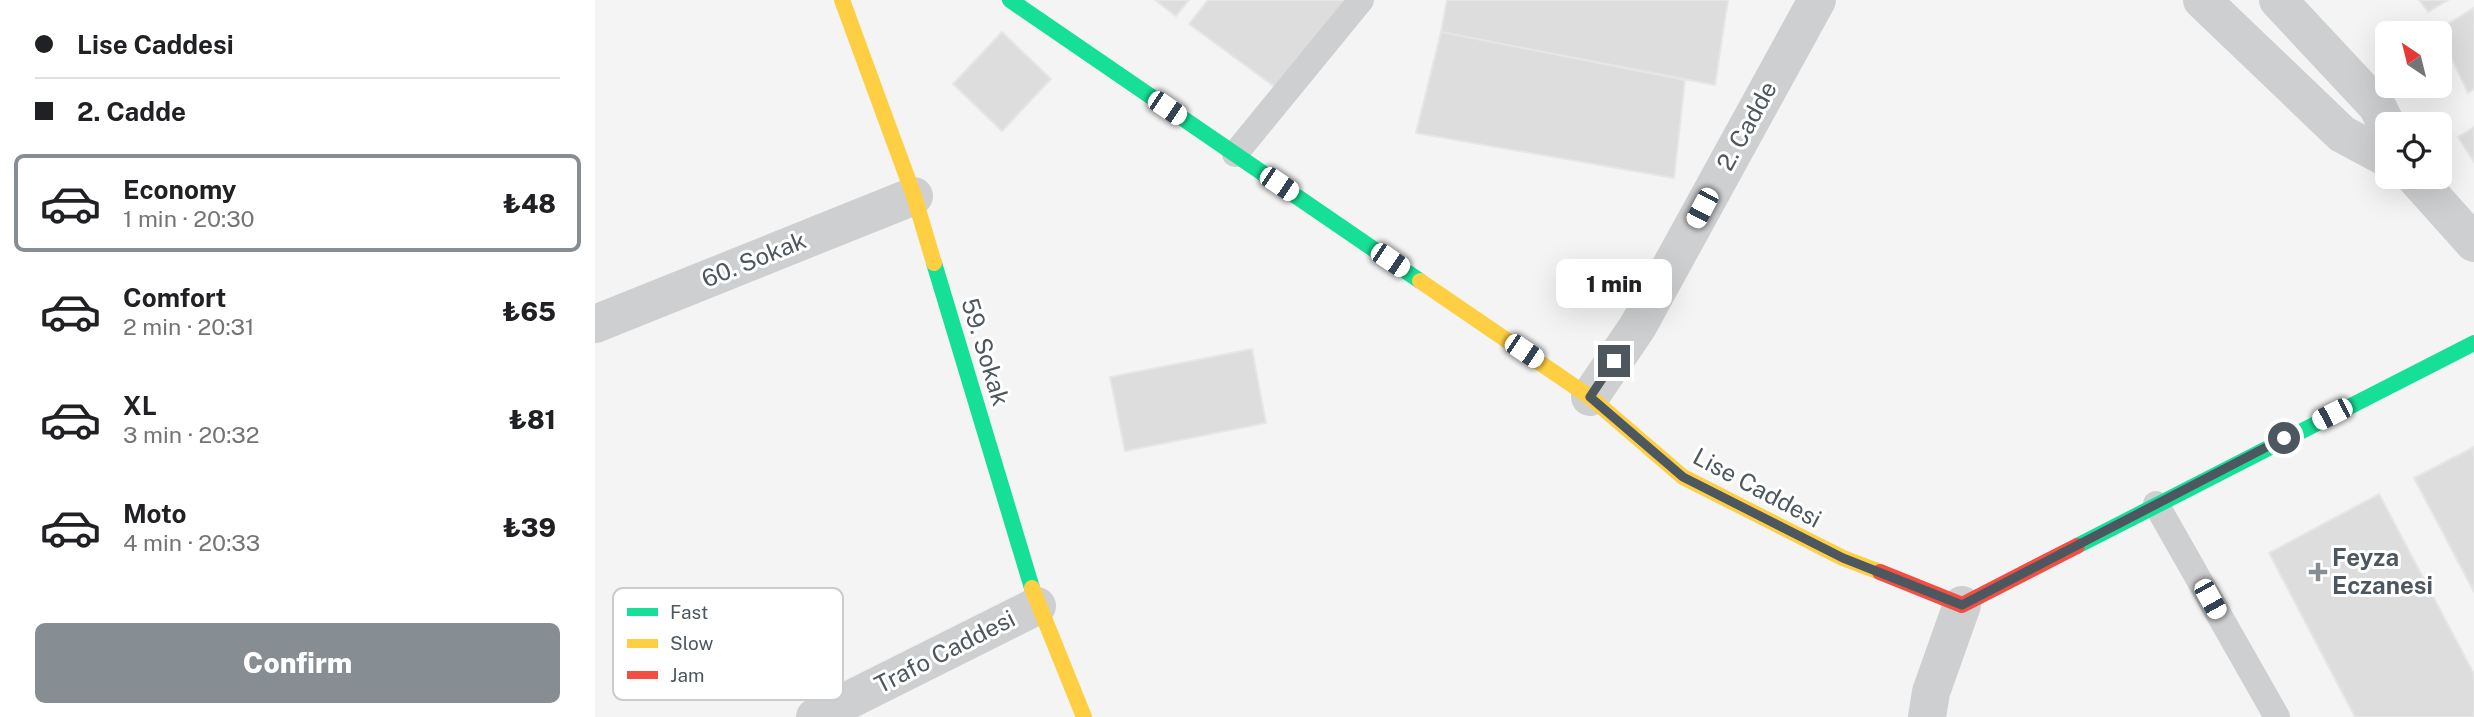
<!DOCTYPE html>
<html lang="en">
<head>
<meta charset="utf-8">
<style>
  :root { --surface:#fff; --page:#f2f2f2; --text:#202124; --muted:#757577; --line:#e0e0e0; --accent:#878e93 }
  body { margin:0; font-family:"Public Sans",sans-serif; background:var(--page); color:var(--text); height:100vh; display:flex; flex-direction:column; font-size:26px; white-space:nowrap }
  * { box-sizing:border-box; margin:0 }
  p { font-size:23px; color:var(--muted) }
  .icon { flex:none; width:38px; height:38px; fill:none; stroke:currentColor; stroke-width:2; stroke-linecap:round; stroke-linejoin:round }
  .map { position:relative; flex:1; overflow:hidden }
  .panel { display:flex; flex-direction:column; background:var(--surface); width:595px }
  .panel>* { flex:none }
  .banner { display:grid; align-content:center; height:154px; padding:0 35px; background:var(--surface) }
  .needle { width:46px; rotate:325deg }
  .tools { position:absolute; left:1780px; top:21px; display:grid; gap:14px }
  .tools a { display:grid; place-items:center; width:77px; height:77px; border-radius:10px; background:var(--surface); box-shadow:0 7px 28px #0002; font-size:35px }
  .end { position:absolute; width:32px; height:32px; margin:-16px; border:9px solid #4c575f; background:#fff; box-shadow:0 0 0 4px #fff }
  .from { border-radius:50% }
  .bubble { position:absolute; height:49px; border-radius:10px; background:var(--surface); box-shadow:0 7px 28px #0002; font-size:23px; font-weight:800; line-height:49px; text-align:center }
  .car { position:absolute; width:21px; height:42px; margin:-21px -10px; border-radius:9px; box-shadow:0 0 5px 2px #0007; background:linear-gradient(#fff 24%,#345 0 40%,#fff 0 76%,#345 0 86%,#fff 0) }
  .banner b { display:flex; align-items:center; gap:24px; height:66px; font-size:26px }
  .banner b+b { border-top:2px solid var(--line) }
  .banner i { width:18px; height:18px; background:var(--text) }
  ul { padding:0; list-style:none }
  li { display:flex; align-items:center; gap:21px; height:98px; margin:0 14px 10px; padding:0 21px; border:4px solid transparent; border-radius:10px }
  li div { flex:1 }
  li b { display:block; font-size:26px }
  li em { font-style:normal; font-weight:800 }
  li.on { border-color:var(--accent) }
  li>.icon { width:63px; height:63px; stroke-width:1.5 }
  .cta { display:flex; gap:14px; margin-top:auto; padding:14px 35px }
  .cta a { flex:1; height:80px; border-radius:10px; background:var(--accent); color:#fff; font-size:28px; font-weight:800; line-height:80px; text-align:center }
  main { display:flex; flex:1; min-height:0 }
  .map>svg:first-child { display:block }
</style>
</head>
<body>
<main>
<section class="panel">
<div class="banner">
<b><i class="from"></i>Lise Caddesi</b>
<b><i></i>2. Cadde</b>
</div>
<ul>
<li class="on"><svg class="icon" aria-label="car" viewBox="0 0 24 24"><path d="M5 17H2v-5l4-1 3-4h7l3 4 3 1v5h-3M9 17h6M6 11h13"/><circle cx="7" cy="17" r="2"/><circle cx="17" cy="17" r="2"/></svg><div><b>Economy</b><p>1 min · 20:30</p></div><em>₺48</em></li>
<li><svg class="icon" aria-label="car" viewBox="0 0 24 24"><path d="M5 17H2v-5l4-1 3-4h7l3 4 3 1v5h-3M9 17h6M6 11h13"/><circle cx="7" cy="17" r="2"/><circle cx="17" cy="17" r="2"/></svg><div><b>Comfort</b><p>2 min · 20:31</p></div><em>₺65</em></li>
<li><svg class="icon" aria-label="car" viewBox="0 0 24 24"><path d="M5 17H2v-5l4-1 3-4h7l3 4 3 1v5h-3M9 17h6M6 11h13"/><circle cx="7" cy="17" r="2"/><circle cx="17" cy="17" r="2"/></svg><div><b>XL</b><p>3 min · 20:32</p></div><em>₺81</em></li>
<li><svg class="icon" aria-label="car" viewBox="0 0 24 24"><path d="M5 17H2v-5l4-1 3-4h7l3 4 3 1v5h-3M9 17h6M6 11h13"/><circle cx="7" cy="17" r="2"/><circle cx="17" cy="17" r="2"/></svg><div><b>Moto</b><p>4 min · 20:33</p></div><em>₺39</em></li>
</ul>
<div class="cta"><a>Confirm</a></div>
</section>
<div class="map">
<svg width="1879" height="717" viewBox="0 0 1879 717">
  <rect width="100%" height="100%" fill="#f4f4f4"/>
  <!-- building -->
  <path fill="#ddddde" stroke="#e6e6e6" stroke-width="2" d="M560 0H594L581 16Z
    M613 0H750L684 90 594 24Z
    M852 0H1133L1120 85 846 32Z
    M1824 0H1853L1833 12Z
    M1879 8V89L1873 93 1843 30Z
    M407 32 456 79 407 131 358 84Z
    M846 32 1090 80 1079 178 821 133Z
    M1879 127V162L1863 137Z
    M657 349 671 423 530 451 515 377Z
    M1879 447V592L1819 478Z
    M1784 494 1879 674V717H1760L1674 553Z"/>
  <g fill="none" stroke-linecap="round" stroke-linejoin="round">
    <!-- lane -->
    <path stroke="#cecfd1" stroke-width="26" d="M640 154 766 0
      M1561 504 1682 717"/>
    <!-- street -->
    <path stroke="#cecfd1" stroke-width="38" d="M1607 0 1747 134 1792 158
      M1683 0 1782 106 1792 126
      M1820 177 1879 243
      M0 324 319 196
      M995 397 1043 326 1222 0
      M220 717 442 606
      M1332 717 1336 692 1367 605"/>
    <!-- fast -->
    <path stroke="#16e098" stroke-width="16" d="M415 0 825 281
      M339 263 437 588
      M1482 546 1879 343"/>
    <!-- slow -->
    <path stroke="#ffcf43" stroke-width="16" d="M247 0 319 196 339 263
      M825 281 995 397 1088 477 1248 558 1285 572
      M437 588 489 717"/>
    <!-- jam -->
    <path stroke="#f24e42" stroke-width="16" d="M1285 572 1367 605 1482 546"/>
  </g>
  <g fill="none" stroke-linecap="round" stroke-linejoin="round">
    <!-- route -->
    <path stroke="#4c575f" stroke-width="9" d="M1019 361 995 397 1088 477 1248 558 1367 605 1689 438"/>
  </g>
  <!-- markers -->
  <path fill="#878e93" stroke="#fff" stroke-width="2.5" d="M1719.5 561.5h7v7h7v7h-7v7h-7v-7h-7v-7h7z"/>
  <g text-anchor="middle" stroke-width="6" stroke-linejoin="round" paint-order="stroke">
    <!-- street labels -->
    <g font-size="24" fill="#4c575f" stroke="#fff">
      <text transform="translate(1152 126) rotate(-61)" y="8">2. Cadde</text>
      <text transform="translate(159 260) rotate(-22)" y="8">60. Sokak</text>
      <text transform="translate(390 352) rotate(73)" y="8">59. Sokak</text>
      <text transform="translate(1162 488) rotate(28)" y="8">Lise Caddesi</text>
      <text transform="translate(350 652) rotate(-27)" y="8">Trafo Caddesi</text>
    </g>
    <!-- poi labels -->
    <g font-size="24" font-weight="bold" fill="#4c575f" stroke="#fff" text-anchor="start">
      <text x="1737" y="566">Feyza<tspan x="1737" dy="28">Eczanesi</tspan></text>
    </g>
  </g>
  <!-- legend -->
  <rect x="18" y="588" width="230" height="112" rx="10" fill="#fff" stroke="#c9cdcf" stroke-width="2"/>
  <rect x="32" y="608" width="31" height="8" fill="#16e098"/>
  <rect x="32" y="639" width="31" height="9" fill="#ffcf43"/>
  <rect x="32" y="671" width="31" height="8" fill="#f24e42"/>
  <g font-size="19" fill="#4c575f">
    <text x="75" y="619">Fast</text>
    <text x="75" y="650">Slow</text>
    <text x="75" y="682">Jam</text>
  </g>
</svg>
<div class="tools">
<a><svg class="needle" viewBox="-14 -14 28 28"><path d="M0-13l5 13h-10z" fill="#e53935"/><path d="M0 13l5-13h-10z" fill="#757577"/></svg></a>
<a><svg class="icon" aria-label="locate" viewBox="0 0 24 24"><circle cx="12" cy="12" r="6"/><path d="M12 2v4M12 18v4M2 12h4M18 12h4"/></svg></a>
</div>
<i class="end from" style="left:1689px;top:438px"></i>
<i class="end" style="left:1019px;top:361px"></i>
<div class="bubble" style="left:961px;top:259px;width:116px">1 min</div>
<i class="car" style="left:572px;top:108px;rotate:124deg"></i>
<i class="car" style="left:684px;top:184px;rotate:124deg"></i>
<i class="car" style="left:1107px;top:208px;rotate:208deg"></i>
<i class="car" style="left:795px;top:260px;rotate:124deg"></i>
<i class="car" style="left:929px;top:351px;rotate:124deg"></i>
<i class="car" style="left:1737px;top:414px;rotate:243deg"></i>
<i class="car" style="left:1615px;top:599px;rotate:151deg"></i>
</div>
</main>
</body>
</html>
